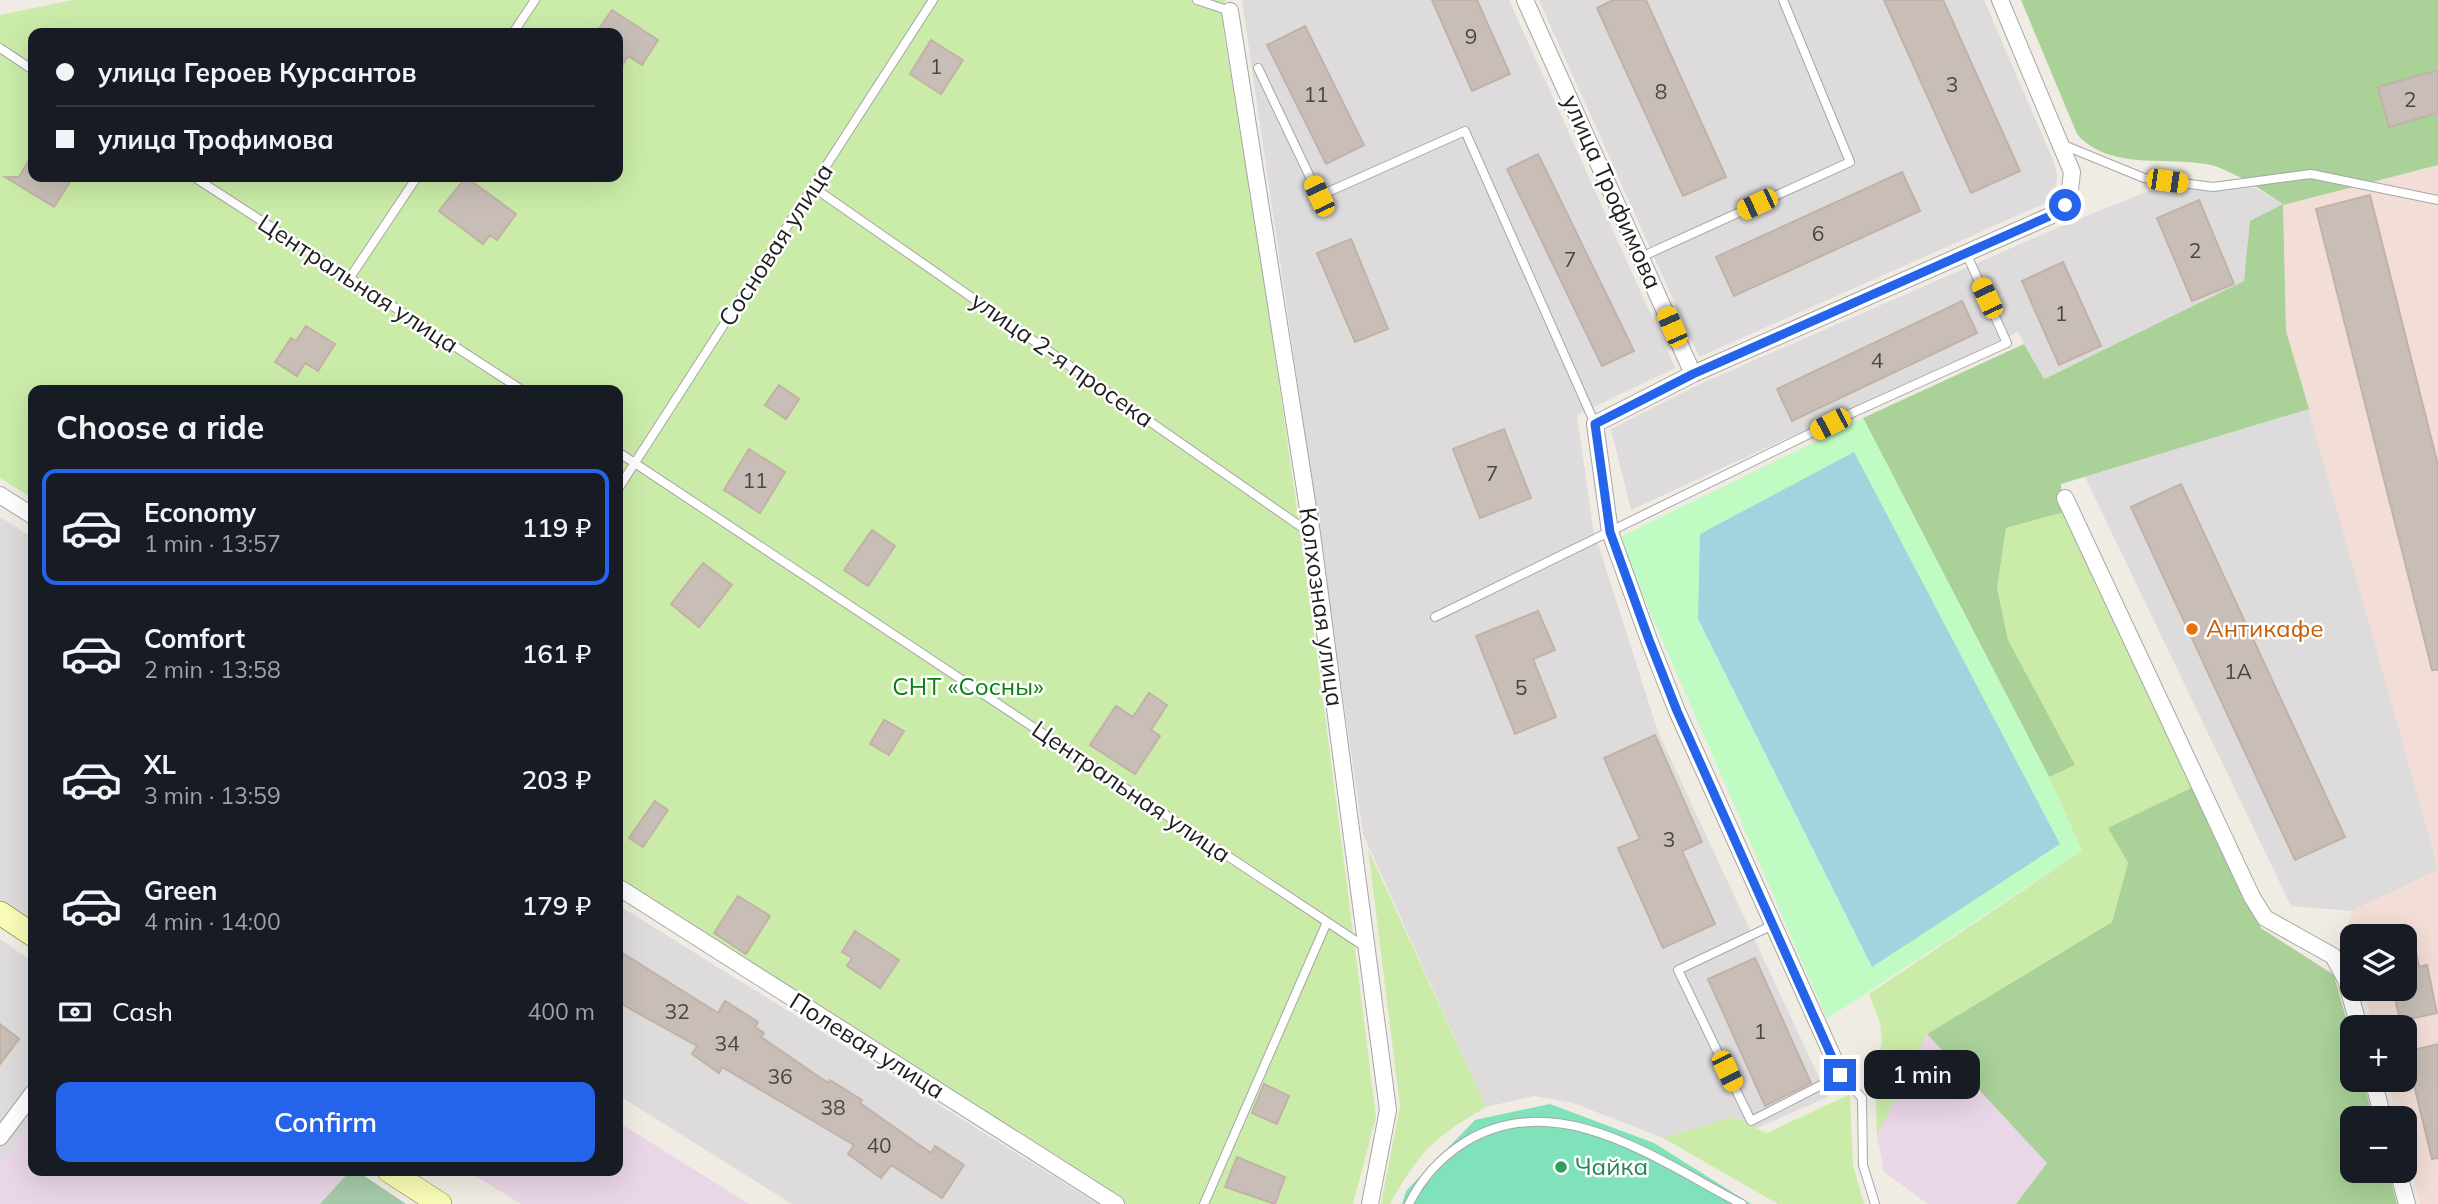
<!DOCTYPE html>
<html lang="en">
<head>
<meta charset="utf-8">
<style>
  :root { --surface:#171b24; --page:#242831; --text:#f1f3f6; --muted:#9ea1a6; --line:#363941; --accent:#2563eb }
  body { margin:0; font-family:Mulish,sans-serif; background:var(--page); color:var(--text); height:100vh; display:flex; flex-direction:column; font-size:26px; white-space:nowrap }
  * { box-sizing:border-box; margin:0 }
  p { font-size:23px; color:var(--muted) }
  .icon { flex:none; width:38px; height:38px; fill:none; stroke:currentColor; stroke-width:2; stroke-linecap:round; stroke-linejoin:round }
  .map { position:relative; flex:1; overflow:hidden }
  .panel { position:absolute; left:28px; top:385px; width:595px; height:791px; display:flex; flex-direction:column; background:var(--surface); border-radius:14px; box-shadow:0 7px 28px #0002 }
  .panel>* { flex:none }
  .banner { position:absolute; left:28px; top:28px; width:595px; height:154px; border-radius:14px; box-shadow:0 7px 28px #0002; display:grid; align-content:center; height:154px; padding:0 28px; background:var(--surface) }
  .tools { position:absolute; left:2340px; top:924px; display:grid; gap:14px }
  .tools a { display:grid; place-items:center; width:77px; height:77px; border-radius:14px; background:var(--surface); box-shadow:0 7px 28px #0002; font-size:35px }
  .end { position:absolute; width:32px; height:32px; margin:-16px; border:9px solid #2563eb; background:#fff; box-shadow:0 0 0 4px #fff }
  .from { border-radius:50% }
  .bubble { position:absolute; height:49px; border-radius:14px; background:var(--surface); box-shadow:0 7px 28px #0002; font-size:23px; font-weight:600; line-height:49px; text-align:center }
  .car { position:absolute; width:21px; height:42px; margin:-21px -10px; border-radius:9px; box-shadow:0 0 5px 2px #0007; background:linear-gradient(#f5c518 24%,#345 0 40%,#f5c518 0 76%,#345 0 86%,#f5c518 0) }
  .banner b { display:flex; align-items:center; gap:24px; height:66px; font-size:26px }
  .banner b+b { border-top:2px solid var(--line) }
  .banner i { width:18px; height:18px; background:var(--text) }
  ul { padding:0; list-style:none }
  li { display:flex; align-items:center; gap:21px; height:116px; margin:0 14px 10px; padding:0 14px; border:4px solid transparent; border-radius:14px }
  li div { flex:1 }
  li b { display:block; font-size:26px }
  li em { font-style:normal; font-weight:600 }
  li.on { border-color:var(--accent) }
  li>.icon { width:63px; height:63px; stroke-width:1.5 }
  h2 { padding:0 28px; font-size:32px; line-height:84px }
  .pay { display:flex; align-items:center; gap:18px; height:77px; padding:0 28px; font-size:26px }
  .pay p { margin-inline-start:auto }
  .primary-button { display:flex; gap:14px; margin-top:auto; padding:14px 28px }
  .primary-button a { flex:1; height:80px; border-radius:14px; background:var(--accent); color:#fff; font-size:28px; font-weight:600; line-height:80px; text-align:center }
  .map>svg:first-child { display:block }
</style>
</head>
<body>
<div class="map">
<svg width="2438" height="1204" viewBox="0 0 2438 1204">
  <rect width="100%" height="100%" fill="#f0ece4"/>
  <!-- residential -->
  <path fill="#dddbdb" d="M1242 0H1509L1675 368 1577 415 1593 528 1658 732 1828 1097 1757 1128 1733 1117 1663 1138 1573 1103 1534 1096 1486 1107 1363 834Z
    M1539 0H1984L2053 160 2057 175 2056 189 2050 201 1699 357Z
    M2159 187 2255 188 2283 204 2245 281 2043 379 2018 332 1631 510 1611 429 1700 384 2064 225Z
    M2309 409 2438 867V870L2352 911 2291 906 2085 477Z
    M0 517 33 538V926L0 904Z
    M618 905 1098 1204H792L618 1095Z
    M0 939 33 962V1121L0 1163Z"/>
  <!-- industrial -->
  <path fill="#e9d6e6" d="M1927 1034 2047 1163 2016 1204H1928L1884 1172 1877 1135Z
    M33 1121V1171H350L320 1204H0V1163Z
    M618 1122 749 1204H521L467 1171H618Z"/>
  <!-- military -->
  <path fill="#f2ded7" d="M2438 165V867L2286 331 2283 204Z
    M2438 870V1204H2420L2405 1146 2404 1118H2397L2387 1080H2404V1027H2373L2363 989H2404V936H2352V948L2347 930 2352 911Z"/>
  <!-- grass -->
  <path fill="#cbeca8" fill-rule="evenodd" d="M73 0H1225L1223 30C1285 391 1331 754 1376 1117L1353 1204H1123L618 877V390H33V499L0 478V15ZM33 33H618V177H33Z
    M2068 511 2193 787 2109 828 2128 863 2112 922 1927 1034 1877 1135 1875 1066 1882 1042 1880 1023 1869 994 2082 851 2049 777 2074 765 2008 640 1997 588 2006 528Z
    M1368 849 1486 1107C1432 1139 1421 1150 1390 1204H1381L1400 1106Z
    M1850 1094 1853 1165 1864 1204H1778L1663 1138 1733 1117 1767 1133Z"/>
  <!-- forest -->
  <path fill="#a9d198" d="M2021 0H2438V165L2283 205 2286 331 2309 409 2061 484 2062 499 2068 511 2006 528 1997 588 2008 640 2075 765 2049 777 1863 418 2024 344 2044 379 2244 281 2250 221 2283 204C2261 190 2232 169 2206 164 2164 157 2108 170 2077 134Z
    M2193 787 2261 928 2334 975 2352 1040V1080H2363L2373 1118H2352V1171H2388L2397 1204H2016L2047 1163 1927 1034 2112 922 2128 863 2108 828Z"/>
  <!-- cemetery -->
  <path fill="#a5caa9" d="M350 1171H357L406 1204H320Z"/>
  <!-- park -->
  <path fill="#c0fbc3" d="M1863 418 2049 777 2082 851 1827 1019 1618 538Z"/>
  <!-- pitch -->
  <path fill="#7fe2ba" d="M1550 1104 1654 1143 1751 1204H1402L1406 1191 1475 1120Z"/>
  <!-- water -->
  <path fill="#a3d3df" d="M1854 452 2060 844 1872 967 1698 619 1700 534Z"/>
  <!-- building -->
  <path fill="#c8beb7" stroke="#c2b2a6" stroke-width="2" d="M1432 0H1477L1510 74 1472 91Z
    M1613 0H1646L1726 177 1683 196 1597 8Z
    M1884 0H1943L2020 171 1971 193Z
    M612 10 658 40 642 65 628 56 618 72V33H596Z
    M1305 26 1364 145 1326 164 1267 45Z
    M931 40 963 60 941 94 910 74Z
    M2438 70V113L2389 127 2378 87Z
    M33 153V177H73L54 207 5 177H19Z
    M1538 154 1634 351 1602 366 1507 169Z
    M1902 172 1920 211 1734 296 1716 257Z
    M466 177 516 214 497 240 490 235 483 244 439 211Z
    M2370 195 2438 465V670H2432L2316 209Z
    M2199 200 2234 284 2192 301 2157 218Z
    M1351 239 1388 329 1355 342 1317 253Z
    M2063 262 2101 346 2059 365 2022 281Z
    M1962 301 1977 333 1792 421 1777 389Z
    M306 326 335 344 318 371 305 363 297 376 275 362 291 338 296 341Z
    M779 385 799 399 786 419 765 405Z
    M1504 429 1531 498 1480 518 1453 449Z
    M749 449 785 472 760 513 724 490Z
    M2181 484 2345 837 2295 860 2131 507Z
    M872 530 895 546 868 586 844 570Z
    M703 563 732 585 699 627 671 604Z
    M1538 611 1555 650 1533 659 1556 717 1515 734 1476 636Z
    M1149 693 1167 705 1151 730 1160 736 1135 774 1090 745 1116 706 1133 717Z
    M884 720 904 731 889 755 870 744Z
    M1655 735 1702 842 1682 851 1715 924 1663 948 1618 848 1640 839 1604 758Z
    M655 801 668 810 643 847 629 838Z
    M738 896 770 916 746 954 714 933Z
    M855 931 899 960 880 988 847 966 852 958 842 952Z
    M2412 932 2419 967 2427 965 2437 1013 2400 1021 2393 989H2404V933Z
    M624 954 718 1013 725 1001 758 1022 755 1027 764 1033 761 1037 828 1083 830 1080 862 1100 860 1103 931 1153 935 1146 964 1165 942 1198 891 1165 881 1178 848 1154 854 1145 722 1067 719 1073 692 1054 697 1046 618 1002V964Z
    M1755 958 1811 1083 1765 1106 1708 979Z
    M0 1024 19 1039 0 1064Z
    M2438 1044V1158L2432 1159 2406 1052Z
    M1264 1084 1289 1096 1277 1124 1252 1113Z
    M1237 1157 1285 1177 1275 1204 1225 1187Z"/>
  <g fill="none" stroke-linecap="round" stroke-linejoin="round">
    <!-- lane casing -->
    <g stroke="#a6a6a6" stroke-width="10">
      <path id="lane" d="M1197 0 1230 11
        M513 33 535 0
        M0 48 33 70
        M1258 68 1319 196 1465 131 1595 424
        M2061 144 2144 178 2213 187 2311 174 2438 200
        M194 177 522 390
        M813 187 1310 533
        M1641 257 1850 162 1783 0
        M349 279 417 177
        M618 452 1365 947
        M618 489 933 0
        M1435 617 1850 414 2007 343 1966 253
        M1773 925 1678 970 1751 1121 1841 1075 1862 1098 1863 1165 1875 1204
        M1204 1204 1327 922
        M1409 1204C1422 1177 1440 1158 1465 1142 1558 1085 1660 1162 1742 1204"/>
    </g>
    <!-- street casing -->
    <g stroke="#a6a6a6" stroke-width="18">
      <path id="street" d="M1525 0 1693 374 1595 424 1610 532 1649 640 1677 711 1841 1075
        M1230 11 1312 534 1388 1110 1370 1204
        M1693 374 2059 212 2069 198 2072 172 2000 0
        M0 495 33 516
        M2065 498 2252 897 2265 918 2333 956 2346 980 2359 1027
        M618 887 1116 1204
        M2373 1080 2383 1118
        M0 1137 33 1093
        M2398 1171 2407 1204"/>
    </g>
    <!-- secondary casing -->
    <g stroke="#6f7a01" stroke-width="24">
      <path id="secondary" d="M0 913 33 935
        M389 1171 440 1204"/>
    </g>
    <!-- lane -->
    <use href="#lane" stroke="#fff" stroke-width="8"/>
    <!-- street -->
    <use href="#street" stroke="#fff" stroke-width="16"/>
    <!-- secondary -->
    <use href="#secondary" stroke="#f9fcb6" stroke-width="23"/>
  </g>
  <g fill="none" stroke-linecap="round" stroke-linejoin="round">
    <!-- route -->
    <path stroke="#2563eb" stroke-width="9" d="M1840 1075 1677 711 1649 640 1610 532 1595 424 1693 374 2059 212 2065 205"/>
  </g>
  <!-- markers -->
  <circle fill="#e8710a" stroke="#fff" stroke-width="2.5" cx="2192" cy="629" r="7"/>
  <circle fill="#2e9e5b" stroke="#fff" stroke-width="2.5" cx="1561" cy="1167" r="7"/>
  <g text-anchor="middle" stroke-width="5" stroke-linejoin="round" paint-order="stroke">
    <!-- number labels -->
    <g font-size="21" fill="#494745">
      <text x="1471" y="44">9</text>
      <text x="936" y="74">1</text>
      <text x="1952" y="92">3</text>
      <text x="1661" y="99">8</text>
      <text x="1316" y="102">11</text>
      <text x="2410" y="107">2</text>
      <text x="1818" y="241">6</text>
      <text x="2195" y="258">2</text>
      <text x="1570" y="267">7</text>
      <text x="2061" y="321">1</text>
      <text x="1877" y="368">4</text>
      <text x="1492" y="481">7</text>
      <text x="755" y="488">11</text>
      <text x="2238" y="679">1А</text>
      <text x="1521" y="695">5</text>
      <text x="1669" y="847">3</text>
      <text x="677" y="1019">32</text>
      <text x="1760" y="1039">1</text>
      <text x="727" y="1051">34</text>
      <text x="780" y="1084">36</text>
      <text x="833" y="1115">38</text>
      <text x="879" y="1153">40</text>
    </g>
    <!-- street labels -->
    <g font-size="24" fill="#1f1f1f" stroke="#fff">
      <text transform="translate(1612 192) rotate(66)" y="8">улица Трофимова</text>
      <text transform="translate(776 245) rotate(-57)" y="8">Сосновая улица</text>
      <text transform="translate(358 284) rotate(33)" y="8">Центральная улица</text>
      <text transform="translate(1062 360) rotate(35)" y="8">улица 2-я просека</text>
      <text transform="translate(1321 607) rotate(82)" y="8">Колхозная улица</text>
      <text transform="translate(1131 792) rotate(34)" y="8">Центральная улица</text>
      <text transform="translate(867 1046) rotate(32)" y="8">Полевая улица</text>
    </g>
    <!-- food labels -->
    <g font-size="24" fill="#c56008" stroke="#fff" text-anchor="start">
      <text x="2206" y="637">Антикафе</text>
    </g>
    <!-- park labels -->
    <g font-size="24" fill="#08810f" stroke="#fff">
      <text x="968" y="695">СНТ «Сосны»</text>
    </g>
    <!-- leisure labels -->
    <g font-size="24" fill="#27864d" stroke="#fff" text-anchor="start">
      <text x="1575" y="1175">Чайка</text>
    </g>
  </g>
</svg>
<div class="tools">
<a><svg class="icon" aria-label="layers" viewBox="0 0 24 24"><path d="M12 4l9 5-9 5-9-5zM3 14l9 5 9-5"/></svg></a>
<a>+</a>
<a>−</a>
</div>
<i class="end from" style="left:2065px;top:205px"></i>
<i class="end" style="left:1840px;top:1075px"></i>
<div class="bubble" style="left:1864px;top:1050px;width:116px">1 min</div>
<i class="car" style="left:2167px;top:181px;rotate:98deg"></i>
<i class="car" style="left:1319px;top:196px;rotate:335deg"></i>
<i class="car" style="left:1757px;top:204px;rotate:245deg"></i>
<i class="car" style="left:1987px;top:298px;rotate:335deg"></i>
<i class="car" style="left:1672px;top:327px;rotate:336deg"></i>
<i class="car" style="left:1830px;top:424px;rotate:243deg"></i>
<i class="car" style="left:1727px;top:1071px;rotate:154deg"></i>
<div class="banner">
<b><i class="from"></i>улица Героев Курсантов</b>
<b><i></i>улица Трофимова</b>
</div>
<section class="panel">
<h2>Choose a ride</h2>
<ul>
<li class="on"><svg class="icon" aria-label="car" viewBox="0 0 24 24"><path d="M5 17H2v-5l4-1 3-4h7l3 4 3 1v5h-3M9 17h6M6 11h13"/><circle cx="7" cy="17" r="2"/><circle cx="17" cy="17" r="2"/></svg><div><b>Economy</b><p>1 min · 13:57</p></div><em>119 ₽</em></li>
<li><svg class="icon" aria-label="car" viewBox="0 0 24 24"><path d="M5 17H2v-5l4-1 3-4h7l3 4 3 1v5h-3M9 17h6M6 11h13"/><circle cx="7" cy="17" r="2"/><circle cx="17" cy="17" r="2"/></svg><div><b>Comfort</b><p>2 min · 13:58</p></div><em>161 ₽</em></li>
<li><svg class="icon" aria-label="car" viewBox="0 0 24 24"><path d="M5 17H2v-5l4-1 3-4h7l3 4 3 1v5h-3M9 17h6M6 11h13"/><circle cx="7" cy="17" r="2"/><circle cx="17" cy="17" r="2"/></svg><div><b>XL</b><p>3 min · 13:59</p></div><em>203 ₽</em></li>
<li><svg class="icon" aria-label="car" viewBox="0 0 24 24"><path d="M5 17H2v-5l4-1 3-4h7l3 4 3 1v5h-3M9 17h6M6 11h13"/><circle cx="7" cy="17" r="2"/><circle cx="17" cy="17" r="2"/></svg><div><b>Green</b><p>4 min · 14:00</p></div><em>179 ₽</em></li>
</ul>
<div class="pay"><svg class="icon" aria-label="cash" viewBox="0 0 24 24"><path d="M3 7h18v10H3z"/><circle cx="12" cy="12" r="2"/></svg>Cash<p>400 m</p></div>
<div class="primary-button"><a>Confirm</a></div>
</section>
</div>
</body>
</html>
